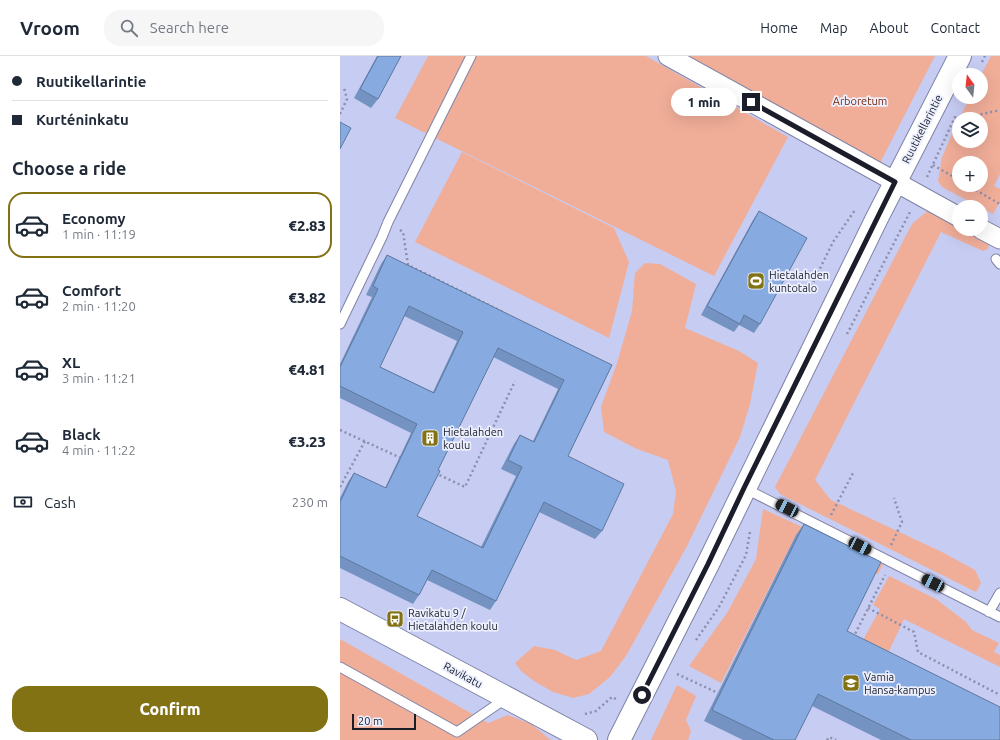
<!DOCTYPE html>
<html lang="en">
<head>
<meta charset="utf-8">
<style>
  :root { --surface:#fff; --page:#f6f6f7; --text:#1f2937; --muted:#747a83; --line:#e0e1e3; --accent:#827213 }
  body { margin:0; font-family:Ubuntu,sans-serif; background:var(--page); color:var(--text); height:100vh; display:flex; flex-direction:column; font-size:15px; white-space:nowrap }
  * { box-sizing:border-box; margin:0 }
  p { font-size:13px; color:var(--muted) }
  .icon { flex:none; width:22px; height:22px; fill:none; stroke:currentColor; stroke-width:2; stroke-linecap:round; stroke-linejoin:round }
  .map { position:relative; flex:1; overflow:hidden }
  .panel { display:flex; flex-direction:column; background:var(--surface); width:340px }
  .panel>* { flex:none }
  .guide { display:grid; align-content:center; height:88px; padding:0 12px; background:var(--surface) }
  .needle { width:26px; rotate:345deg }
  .fabs { position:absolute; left:612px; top:12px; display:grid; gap:8px }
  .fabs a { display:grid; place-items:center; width:36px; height:36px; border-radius:50%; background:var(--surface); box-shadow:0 4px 16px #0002; font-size:20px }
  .scale { position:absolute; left:12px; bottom:10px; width:64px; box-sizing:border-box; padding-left:4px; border:2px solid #1b1d2a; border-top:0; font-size:11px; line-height:14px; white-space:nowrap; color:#1b1d2a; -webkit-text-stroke:3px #eceffe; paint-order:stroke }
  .end { position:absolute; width:18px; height:18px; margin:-9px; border:5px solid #1b1d2a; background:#fff; box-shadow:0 0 0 2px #fff }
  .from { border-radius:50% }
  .bubble { position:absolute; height:28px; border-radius:14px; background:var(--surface); box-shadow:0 4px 16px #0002; font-size:13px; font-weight:800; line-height:28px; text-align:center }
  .car { position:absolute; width:12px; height:24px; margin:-12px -6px; border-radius:5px; box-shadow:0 0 3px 1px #0007; background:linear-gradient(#222 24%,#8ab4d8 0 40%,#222 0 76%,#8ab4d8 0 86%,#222 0) }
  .guide b { display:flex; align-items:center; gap:14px; height:38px; font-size:15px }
  .guide b+b { border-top:1px solid var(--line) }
  .guide i { width:10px; height:10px; background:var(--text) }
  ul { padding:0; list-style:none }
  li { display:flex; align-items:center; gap:12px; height:66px; margin:0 8px 6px; padding:0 4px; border:2px solid transparent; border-radius:16px }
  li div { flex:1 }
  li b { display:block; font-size:15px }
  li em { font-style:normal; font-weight:800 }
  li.active { border-color:var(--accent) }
  li>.icon { width:36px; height:36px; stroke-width:1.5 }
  h2 { padding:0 12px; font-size:18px; line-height:48px }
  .pay { display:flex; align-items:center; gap:10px; height:44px; padding:0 12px; font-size:15px }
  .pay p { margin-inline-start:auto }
  .action { display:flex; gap:8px; margin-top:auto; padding:8px 12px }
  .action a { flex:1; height:46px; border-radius:16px; background:var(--accent); color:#fff; font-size:16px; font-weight:800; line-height:46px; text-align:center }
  header { display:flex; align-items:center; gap:24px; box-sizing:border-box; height:56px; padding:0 20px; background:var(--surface); border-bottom:1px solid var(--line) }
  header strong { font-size:19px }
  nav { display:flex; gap:22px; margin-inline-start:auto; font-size:14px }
  .search { width:280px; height:36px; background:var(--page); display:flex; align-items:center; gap:10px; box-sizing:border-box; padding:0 14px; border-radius:16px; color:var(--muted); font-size:15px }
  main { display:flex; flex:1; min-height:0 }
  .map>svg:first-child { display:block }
</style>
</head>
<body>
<header>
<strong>Vroom</strong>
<div class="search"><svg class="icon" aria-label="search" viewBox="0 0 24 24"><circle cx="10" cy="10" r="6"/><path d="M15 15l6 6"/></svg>Search here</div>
<nav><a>Home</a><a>Map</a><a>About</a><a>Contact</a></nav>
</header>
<main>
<section class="panel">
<div class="guide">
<b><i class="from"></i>Ruutikellarintie</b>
<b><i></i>Kurténinkatu</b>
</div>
<h2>Choose a ride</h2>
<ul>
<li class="active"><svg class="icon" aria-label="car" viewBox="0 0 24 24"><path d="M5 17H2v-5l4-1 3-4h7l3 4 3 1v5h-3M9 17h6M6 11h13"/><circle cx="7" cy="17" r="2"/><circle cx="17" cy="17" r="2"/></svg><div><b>Economy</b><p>1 min · 11:19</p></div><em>€2.83</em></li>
<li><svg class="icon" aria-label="car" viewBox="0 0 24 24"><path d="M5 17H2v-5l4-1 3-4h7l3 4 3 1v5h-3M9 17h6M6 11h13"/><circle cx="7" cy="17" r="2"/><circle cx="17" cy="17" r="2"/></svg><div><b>Comfort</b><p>2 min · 11:20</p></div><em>€3.82</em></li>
<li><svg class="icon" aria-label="car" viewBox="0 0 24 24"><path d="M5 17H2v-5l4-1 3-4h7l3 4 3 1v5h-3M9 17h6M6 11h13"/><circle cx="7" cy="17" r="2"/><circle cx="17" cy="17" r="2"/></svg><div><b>XL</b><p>3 min · 11:21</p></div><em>€4.81</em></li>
<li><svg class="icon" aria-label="car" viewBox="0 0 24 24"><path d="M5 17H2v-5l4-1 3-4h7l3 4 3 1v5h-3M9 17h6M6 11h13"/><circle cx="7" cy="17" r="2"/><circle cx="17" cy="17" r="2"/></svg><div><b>Black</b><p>4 min · 11:22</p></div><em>€3.23</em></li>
</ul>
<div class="pay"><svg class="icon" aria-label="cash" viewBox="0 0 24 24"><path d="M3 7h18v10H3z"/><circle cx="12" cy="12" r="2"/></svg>Cash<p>230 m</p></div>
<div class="action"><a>Confirm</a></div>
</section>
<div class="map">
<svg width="660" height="684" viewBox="0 0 660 684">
  <rect width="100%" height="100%" fill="#c7ccf2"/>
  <!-- green -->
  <path fill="#f0ae99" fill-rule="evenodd" d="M88 0H306L448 81 374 220 55 62Z
    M348 0H595L540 107Z
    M651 0H660V118L654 130 660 133V146L653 158 602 131 598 125 602 101 616 69 630 41H641V19ZM619 63H641V85H619ZM619 107H641V129H619Z
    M122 96 274 172 289 206 269 282 75 186Z
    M591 152 619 167V173H632L650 182 648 193 643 195 601 176 475 424 491 444 602 496 635 514 641 527 636 536 440 438 435 431 572 168Z
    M305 207 320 208 356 228 345 272 399 295 418 307 410 348 400 381 347 490 286 600 270 621 249 638 233 642 213 636 194 625 181 615 175 607 194 590 215 594 236 604 261 595 333 458 336 435 328 404 297 393 264 376 261 351 277 307 292 255 295 217Z
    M423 453 543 508 538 518 533 517 456 479 381 627 349 610 387 557 416 503Z
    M549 520 596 543 626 566 632 574 659 587 654 596 660 599V611L564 563 543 608 517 595 540 553 533 549Z
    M0 583 148 667 168 659 191 668 211 684H0Z
    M337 629 356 640 346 664 351 675 348 684H311Z"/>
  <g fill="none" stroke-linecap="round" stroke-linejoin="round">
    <!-- lane casing -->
    <g stroke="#7f84a6" stroke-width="11">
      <path id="lane" d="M656 203 660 208
        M0 268 42 181 48 166 131 0
        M404 432 660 561
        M649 556 660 537
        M0 611 117 676 165 643"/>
    </g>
    <!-- street casing -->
    <g stroke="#7f84a6" stroke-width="21">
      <path id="street" d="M328 0 619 161
        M641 173 660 183"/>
    </g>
    <!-- secondary casing -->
    <g stroke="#7f84a6" stroke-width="24">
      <path id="secondary" d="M0 553 246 684
        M279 684 368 508 537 162 620 0"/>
    </g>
    <!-- path -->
    <path stroke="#8b8fac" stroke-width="2.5" stroke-dasharray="2 3" stroke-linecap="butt" d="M642 6 645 0
      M0 58 7 43 4 32
      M621 63 660 54
      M593 109 619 124
      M587 121 616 59
      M627 129 660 148
      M60 174 63 176 68 209 163 256
      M469 235 493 186 515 154
      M507 278 570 156
      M0 374 61 402
      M95 417 125 431 175 325
      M0 431 25 385
      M491 459 513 417
      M551 489 562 466 554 442
      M528 552 574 576 578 596 660 639
      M513 582 545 519
      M356 584 379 551 406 499 410 476
      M337 618 378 637
      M245 658 256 655 272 641 276 643
      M487 684 489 681 496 684"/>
    <!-- lane -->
    <use href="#lane" stroke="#fff" stroke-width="9"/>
    <!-- street -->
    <use href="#street" stroke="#fff" stroke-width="19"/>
    <!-- secondary -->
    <use href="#secondary" stroke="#fff" stroke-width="22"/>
  </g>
  <!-- wall -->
  <path fill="#7493c2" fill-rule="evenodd" d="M37 0H61L38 43 31 52 14 42Z
    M419 155 420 268 414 277 399 269 394 276 361 259 413 164Z
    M47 199 272 309 228 400 262 475 255 483 199 456 156 545 150 554 87 524 79 539 73 548 0 512V442L8 426 14 417 45 432 71 377 0 342V308L32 241 26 239 41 208ZM64 260 117 285 93 336 40 311ZM153 301 218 333 193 385 180 379 174 388 161 413 176 420 141 491 77 460 98 414Z
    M464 468 507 575 660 684H541L472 650 455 684H403L364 665 456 479Z"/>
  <!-- building -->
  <path fill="#87abe1" stroke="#5e789e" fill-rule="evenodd" d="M38 0H61L38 43 20 33Z
    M0 66 11 72 0 93Z
    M419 155 467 182 420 268 404 259 400 268 367 250Z
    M47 199 272 309 228 400 284 428 262 475 204 446 156 545 92 514 79 539 0 500V446L14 417 46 432 77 368 0 330V311L38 233 33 230ZM69 250 123 276 94 337 40 311ZM158 292 224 324 194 386 180 379 168 404 182 411 143 492 77 460 100 415 98 414Z
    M464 468 541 506 507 575 660 651V684H571L478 638 455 684H434L372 654Z"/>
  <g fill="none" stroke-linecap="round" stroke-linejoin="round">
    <!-- route -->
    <path stroke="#1b1d2a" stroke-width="5" d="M302 639 368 508 404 432 555 126 411 46"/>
  </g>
  <!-- icons -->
  <defs>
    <g id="stadium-square" transform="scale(0.9)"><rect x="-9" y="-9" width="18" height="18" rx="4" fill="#827213" stroke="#eceffe"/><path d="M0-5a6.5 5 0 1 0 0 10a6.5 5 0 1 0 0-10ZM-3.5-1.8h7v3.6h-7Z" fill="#fff"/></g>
    <g id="building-square" transform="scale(0.9)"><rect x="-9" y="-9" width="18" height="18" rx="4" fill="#827213" stroke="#eceffe"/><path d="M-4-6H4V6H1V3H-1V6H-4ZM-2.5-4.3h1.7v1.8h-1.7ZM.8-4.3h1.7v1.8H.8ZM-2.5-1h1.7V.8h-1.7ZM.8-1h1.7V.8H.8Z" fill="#fff"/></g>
    <g id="bus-square" transform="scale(0.9)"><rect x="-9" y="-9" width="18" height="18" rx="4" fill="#827213" stroke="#eceffe"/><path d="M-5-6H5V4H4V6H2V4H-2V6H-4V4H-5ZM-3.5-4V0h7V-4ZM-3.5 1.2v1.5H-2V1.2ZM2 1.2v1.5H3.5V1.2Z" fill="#fff"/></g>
    <g id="school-square" transform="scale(0.9)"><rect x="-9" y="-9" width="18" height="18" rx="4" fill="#827213" stroke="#eceffe"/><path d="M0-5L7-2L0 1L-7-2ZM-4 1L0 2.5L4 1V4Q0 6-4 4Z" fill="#fff"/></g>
  </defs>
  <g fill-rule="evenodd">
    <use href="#stadium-square" x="416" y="225"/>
    <use href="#building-square" x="90" y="382"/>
    <use href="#bus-square" x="55" y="563"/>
    <use href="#school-square" x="511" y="627"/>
  </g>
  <g text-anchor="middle" stroke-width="3.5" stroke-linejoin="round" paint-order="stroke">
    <!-- park labels -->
    <g font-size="11" fill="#762506" stroke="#eceffe">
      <text x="520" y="49">Arboretum</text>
    </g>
    <!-- street labels -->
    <g font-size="11" fill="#1b1d2a" stroke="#eceffe">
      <text transform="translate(582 73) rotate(-63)" y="4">Ruutikellarintie</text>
      <text transform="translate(123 619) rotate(28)" y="4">Ravikatu</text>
    </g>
    <!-- poi labels -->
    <g font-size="11" fill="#1b1d2a" stroke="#eceffe" text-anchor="start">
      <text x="429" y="223">Hietalahden<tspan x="429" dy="13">kuntotalo</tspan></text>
      <text x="103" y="380">Hietalahden<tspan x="103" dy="13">koulu</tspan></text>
      <text x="68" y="561">Ravikatu 9 /<tspan x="68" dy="13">Hietalahden koulu</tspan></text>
      <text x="524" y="625">Vamia<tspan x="524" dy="13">Hansa-kampus</tspan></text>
    </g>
  </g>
</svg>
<div class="fabs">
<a><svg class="needle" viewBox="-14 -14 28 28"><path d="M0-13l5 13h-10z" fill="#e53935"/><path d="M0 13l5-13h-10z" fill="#747a83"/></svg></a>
<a><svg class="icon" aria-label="layers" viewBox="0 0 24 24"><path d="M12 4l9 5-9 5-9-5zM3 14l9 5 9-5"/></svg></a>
<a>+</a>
<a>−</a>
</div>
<div class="scale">20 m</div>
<i class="end from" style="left:302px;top:639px"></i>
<i class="end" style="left:411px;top:46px"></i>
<div class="bubble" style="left:331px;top:32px;width:66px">1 min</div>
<i class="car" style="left:447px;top:452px;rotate:297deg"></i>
<i class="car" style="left:520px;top:490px;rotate:117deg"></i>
<i class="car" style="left:593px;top:527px;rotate:297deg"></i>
</div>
</main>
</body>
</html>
